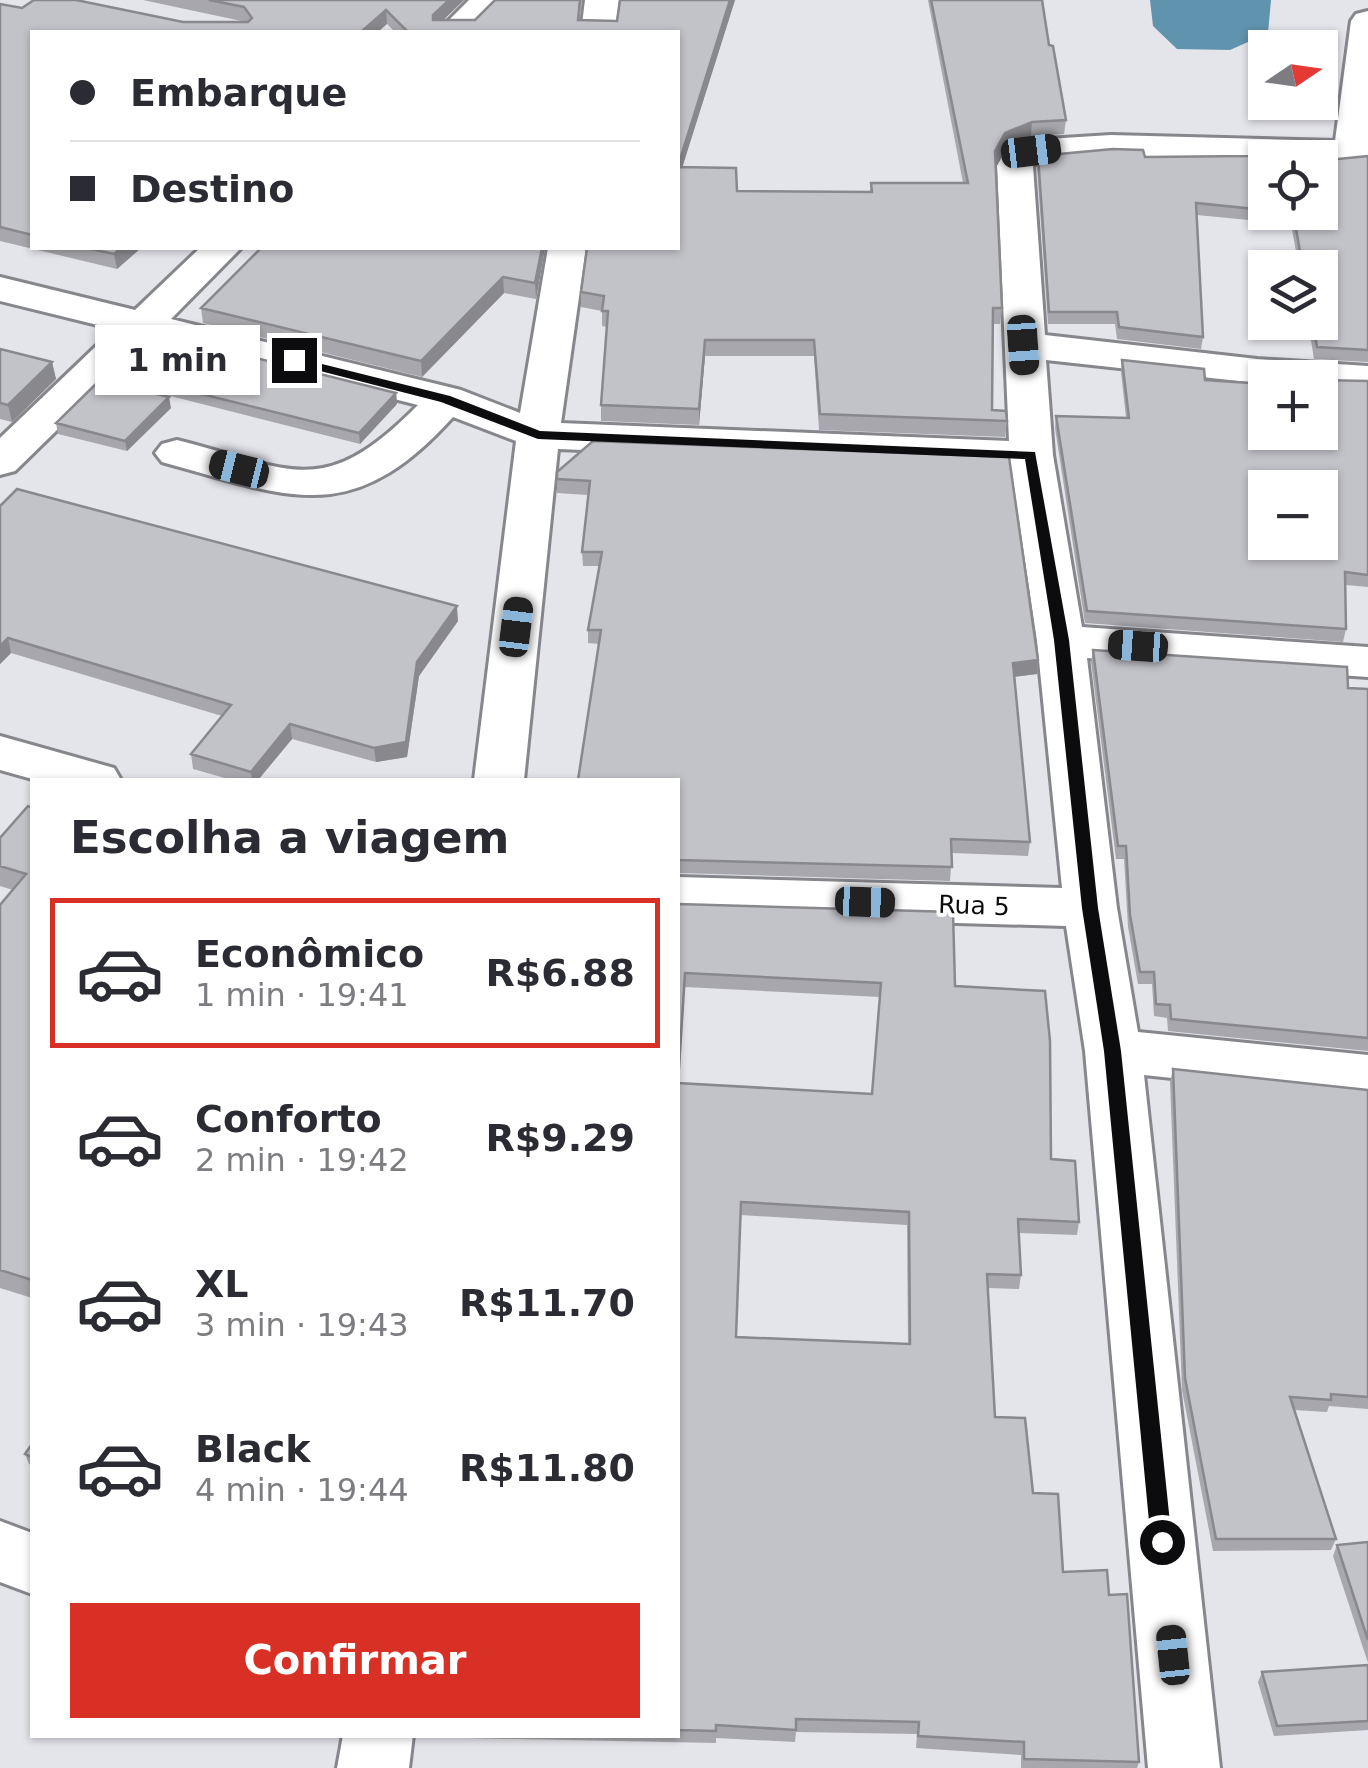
<!DOCTYPE html>
<html lang="pt">
<head>
<meta charset="utf-8">
<style>
  :root { --surface:#fff; --page:#f7f7f7; --text:#2b2b33; --muted:#7c7c81; --line:#e1e1e2; --accent:#d93025 }
  body { margin:0; font-family:"DejaVu Sans",sans-serif; background:var(--page); color:var(--text); height:100vh; display:flex; flex-direction:column; font-size:38px; white-space:nowrap }
  * { box-sizing:border-box; margin:0 }
  p { font-size:32px; color:var(--muted) }
  .icon { flex:none; width:55px; height:55px; fill:none; stroke:currentColor; stroke-width:2; stroke-linecap:round; stroke-linejoin:round }
  .map { position:relative; flex:1; overflow:hidden }
  .side { position:absolute; left:30px; top:778px; width:650px; height:960px; display:flex; flex-direction:column; background:var(--surface); border-radius:0px; box-shadow:0 2px 8px #0004 }
  .side>* { flex:none }
  .top-card { position:absolute; left:30px; top:30px; width:650px; height:220px; border-radius:0px; box-shadow:0 2px 8px #0004; display:grid; align-content:center; height:220px; padding:0 40px; background:var(--surface) }
  .needle { width:65px; rotate:77deg }
  .controls { position:absolute; left:1248px; top:30px; display:grid; gap:20px }
  .controls a { display:grid; place-items:center; width:90px; height:90px; border-radius:0px; background:var(--surface); box-shadow:0 2px 8px #0004; font-size:50px }
  .end { position:absolute; width:45px; height:45px; margin:-22px; border:12px solid #0c0c0e; background:#fff; box-shadow:0 0 0 5px #fff }
  .from { border-radius:50% }
  .bubble { position:absolute; height:70px; border-radius:0px; background:var(--surface); box-shadow:0 2px 8px #0004; font-size:32px; font-weight:700; line-height:70px; text-align:center }
  .car { position:absolute; width:30px; height:60px; margin:-30px -15px; border-radius:12px; box-shadow:0 0 8px 2px #0007; background:linear-gradient(#222 24%,#8ab4d8 0 40%,#222 0 76%,#8ab4d8 0 86%,#222 0) }
  .top-card b { display:flex; align-items:center; gap:35px; height:95px; font-size:38px }
  .top-card b+b { border-top:2px solid var(--line) }
  .top-card i { width:25px; height:25px; background:var(--text) }
  ul { padding:0; list-style:none }
  li { display:flex; align-items:center; gap:30px; height:150px; margin:0 20px 15px; padding:0 20px; border:5px solid transparent; border-radius:0px }
  li div { flex:1 }
  li b { display:block; font-size:38px }
  li em { font-style:normal; font-weight:700 }
  li.selected { border-color:var(--accent) }
  li>.icon { width:90px; height:90px; stroke-width:1.5 }
  h2 { padding:0 40px; font-size:45px; line-height:120px }
  .action { display:flex; gap:20px; margin-top:auto; padding:20px 40px }
  .action a { flex:1; height:115px; border-radius:0px; background:var(--accent); color:#fff; font-size:40px; font-weight:700; line-height:115px; text-align:center }
  .map>svg:first-child { display:block }
</style>
</head>
<body>
<div class="map">
<svg width="1368" height="1768" viewBox="0 0 1368 1768">
  <rect width="100%" height="100%" fill="#e4e4eb"/>
  <!-- water -->
  <path fill="#6093ae" d="M1150 0H1271L1268 33 1230 50 1177 49 1153 26Z"/>
  <g fill="none" stroke-linecap="round" stroke-linejoin="round">
    <!-- street casing -->
    <g stroke="#86868d" stroke-width="6">
      <path id="street" d="M469 0H505L473 32H437Z
        M585 0H619L615 32H581Z
        M1368 11V164L1320 163V158H1265V161L1111 157 1040 161 1033 166 1045 335 1257 359 1368 366V390L1320 387V378H1265V384L1257 383 1046 360 1053 455 1082 627 1368 647V677L1087 658 1117 908 1138 1032 1368 1055V1099L1144 1075 1220 1768H1148L1085 1051 1066 926 678 915V877L1062 888 1037 641 1011 467 558 449 524 780H474L516 441 453 417C351 530 290 497 162 462L155 453 162 444 177 440C293 469 322 502 418 405L151 338 15 471 0 475V438L114 329 0 301V277L135 310 200 248H241L171 319 461 390 520 413 548 248H586L561 423 1009 441 997 166 1005 151 1031 140 1111 135 1335 141 1351 21 1356 14Z
        M0 736 114 768 121 780H36L0 770Z
        M0 1521 32 1533V1594L0 1582Z
        M343 1735H413L409 1768H337Z"/>
    </g>
    <!-- street -->
    <use href="#street" fill="#fff" fill-rule="evenodd"/>
  </g>
  <!-- wall -->
  <path fill="#a7a7ad" fill-rule="evenodd" d="M143 0H464L443 20H475L582 0 580 20 617 21 620 0H735L682 167 737 191 870 192 871 183H963L928 0H1042L1049 45 1066 120 1064 134 1031 136 1004 148 995 163 1002 308 1000 324H993L992 410 1007 421 1005 437 819 430 814 356H705L699 425 601 421V405L607 327 602 326V311L581 307V292L678 32H395L387 24 32 32V248H141L117 269 0 241V4L22 8 183 22H246Z
    M1038 156 1265 158V212H1320L1328 160 1368 156V362L1314 359 1308 322H1320V268H1299L1291 224 1197 215 1203 337 1201 349 1117 339 1115 324H1048L1037 168Z
    M545 248 536 299 504 293 422 377 203 323 201 308Z
    M0 349 52 362 56 379 12 422 0 419Z
    M1122 360 1205 380 1265 432 1368 381V587L1346 585V629L1343 642 1085 623 1055 428 1056 416 1126 418 1121 372Z
    M137 378 396 393 397 404 360 444 139 388Z
    M171 408 127 451 58 434 56 423Z
    M593 441 1038 660 1037 674 1014 677 1030 842 1028 856 952 853 950 881 678 873 599 644 588 643V630L600 566H583L582 552 588 495 557 493V479Z
    M0 506 458 621 419 676 407 757 376 762 292 739 258 780H232L193 769 191 754 222 716 11 653 0 664Z
    M1093 650 1348 688 1368 689V1051L1168 1031 1167 1018 1154 1016 1152 984H1138L1128 927 1124 859H1116L1091 662Z
    M32 808V1298L0 1288V905L13 890 0 886V838Z
    M678 904 955 986 1051 1159 1079 1222 1077 1235 1019 1233 1021 1275 1019 1289 987 1288 995 1417 1033 1493 1063 1572 1109 1595 1139 1762 1137 1768H1021V1755L916 1748 917 1734 796 1732 795 1742 716 1738V1743L466 1738 465 1735H678ZM685 987 880 997 872 1094 679 1083ZM741 1215 907 1225 908 1344 736 1337Z
    M1173 1069 1368 1090V1409L1329 1406 1327 1412 1294 1410 1336 1539 1331 1550 1213 1551 1182 1390 1170 1082Z
    M32 1444V1466L29 1464 25 1454Z
    M1368 1542V1663L1333 1556 1337 1545Z
    M1368 1665V1730L1274 1736 1258 1682 1262 1672Z"/>
  <!-- shaded-wall -->
  <path fill="#88888d" d="M449 0H464L434 29 433 15Z
    M730 0H735L678 181V166Z
    M386 10 387 24 378 32H361Z
    M1032 122 1031 136 1004 148 993 166 995 151 1005 133Z
    M121 248H141L117 269 114 254Z
    M542 248H545L536 299 535 283Z
    M503 277 504 293 422 377 421 361Z
    M705 340V356L699 425V409Z
    M52 362 56 379 12 422 8 405Z
    M396 393 397 404 360 444 359 433Z
    M169 397 171 408 127 451 125 441Z
    M457 606 458 621 419 676 407 757 376 762 374 748 417 662Z
    M8 638 11 653 0 664V646Z
    M1038 660 1037 674 1011 677 1013 663Z
    M290 724 292 739 258 780H252L251 772Z"/>
  <!-- building -->
  <path fill="#c2c2c9" stroke="#88888d" stroke-width="2.5" fill-rule="evenodd" d="M34 0H76L183 22H248L252 18 244 7 209 0H449L433 15V20H475L495 0H580L578 20 617 21 620 0H730L678 166V32H408L386 10 361 32H32V235L0 227V4L22 8Z
    M931 0H1042L1049 45 1053 46 1066 120 1032 122 1005 133 995 151 1002 308H993L992 410 1006 411 1007 421 820 414 814 340H705L699 409 601 405 608 311H602L604 296 581 292 587 248H678V167L736 168 737 191 872 192 871 183H968Z
    M1113 149 1143 150 1145 157 1249 156 1250 153 1297 158H1265V210L1196 203 1203 337 1119 327 1117 312H1049L1038 156Z
    M1368 156V350L1317 347 1313 322H1320V268H1303L1293 212H1320V160H1328Z
    M86 248H121L114 254Z
    M261 248H542L535 283 503 277 421 361 201 308Z
    M176 338 396 393 359 433 137 378Z
    M0 349 52 362 8 405 0 403Z
    M1122 360 1204 369 1205 380 1265 384V432H1320V380L1368 381V575L1345 572 1346 629 1087 611 1056 416 1129 418ZM1265 488H1320V542H1265Z
    M100 380 169 397 125 441 56 423Z
    M593 441 1009 457 1038 660 1013 663 1030 842 951 839 952 867 678 860V780H578L601 630H588L602 552H582L590 481 557 479V472Z
    M17 489 457 606 417 662 406 742 374 748 290 724 251 772 191 754 231 705 8 638 0 646V506Z
    M1093 650 1347 667 1348 688 1368 689V1038L1171 1019 1170 1005 1156 1004 1154 972H1140L1130 915 1126 846H1118Z
    M28 806 32 808V1280L0 1270V905L26 874 0 866V838Z
    M678 904 953 912 955 986 1045 991 1050 1041 1051 1159 1075 1161 1079 1222 1018 1219 1021 1275 987 1274 995 1417 1025 1418 1033 1493 1058 1494 1063 1572 1107 1570 1109 1595 1127 1594 1139 1762 1024 1759V1742L918 1736 919 1722 796 1719V1730L716 1725V1731L678 1730ZM685 973 881 983 872 1094 678 1083ZM741 1202 909 1212 910 1344 736 1337Z
    M1173 1069 1368 1090V1397L1331 1394V1400L1290 1397 1336 1539H1216L1185 1378Z
    M32 1444V1457L25 1454Z
    M1368 1542V1640L1337 1545Z
    M1368 1665V1721L1277 1726 1262 1672Z"/>
  <!-- route -->
  <path fill="#0c0c0e" d="M294 357 450 396 540 431 1035 452 1069 640 1098 908 1121 1051 1172 1542 1169 1548 1162 1551 1151 1542 1104 1051 1082 908 1054 640 1025 459 538 439 441 402 289 363 287 360Z"/>
  <g text-anchor="middle" stroke-width="8" stroke-linejoin="round" paint-order="stroke">
    <!-- street labels -->
    <g font-size="25" fill="#0c0c0e" stroke="#fff">
      <text transform="translate(974 905) rotate(2)" y="9">Rua 5</text>
    </g>
  </g>
</svg>
<div class="controls">
<a><svg class="needle" viewBox="-14 -14 28 28"><path d="M0-13l5 13h-10z" fill="#e53935"/><path d="M0 13l5-13h-10z" fill="#7c7c81"/></svg></a>
<a><svg class="icon" aria-label="locate" viewBox="0 0 24 24"><circle cx="12" cy="12" r="6"/><path d="M12 2v4M12 18v4M2 12h4M18 12h4"/></svg></a>
<a><svg class="icon" aria-label="layers" viewBox="0 0 24 24"><path d="M12 4l9 5-9 5-9-5zM3 14l9 5 9-5"/></svg></a>
<a>+</a>
<a>−</a>
</div>
<i class="end from" style="left:1162px;top:1542px"></i>
<i class="end" style="left:294px;top:360px"></i>
<div class="bubble" style="left:95px;top:325px;width:165px">1 min</div>
<i class="car" style="left:1031px;top:151px;rotate:83deg"></i>
<i class="car" style="left:1023px;top:345px;rotate:176deg"></i>
<i class="car" style="left:239px;top:469px;rotate:284deg"></i>
<i class="car" style="left:516px;top:627px;rotate:7deg"></i>
<i class="car" style="left:1138px;top:646px;rotate:274deg"></i>
<i class="car" style="left:865px;top:902px;rotate:92deg"></i>
<i class="car" style="left:1173px;top:1655px;rotate:354deg"></i>
<div class="top-card">
<b><i class="from"></i>Embarque</b>
<b><i></i>Destino</b>
</div>
<section class="side">
<h2>Escolha a viagem</h2>
<ul>
<li class="selected"><svg class="icon" aria-label="car" viewBox="0 0 24 24"><path d="M5 17H2v-5l4-1 3-4h7l3 4 3 1v5h-3M9 17h6M6 11h13"/><circle cx="7" cy="17" r="2"/><circle cx="17" cy="17" r="2"/></svg><div><b>Econômico</b><p>1 min · 19:41</p></div><em>R$6.88</em></li>
<li><svg class="icon" aria-label="car" viewBox="0 0 24 24"><path d="M5 17H2v-5l4-1 3-4h7l3 4 3 1v5h-3M9 17h6M6 11h13"/><circle cx="7" cy="17" r="2"/><circle cx="17" cy="17" r="2"/></svg><div><b>Conforto</b><p>2 min · 19:42</p></div><em>R$9.29</em></li>
<li><svg class="icon" aria-label="car" viewBox="0 0 24 24"><path d="M5 17H2v-5l4-1 3-4h7l3 4 3 1v5h-3M9 17h6M6 11h13"/><circle cx="7" cy="17" r="2"/><circle cx="17" cy="17" r="2"/></svg><div><b>XL</b><p>3 min · 19:43</p></div><em>R$11.70</em></li>
<li><svg class="icon" aria-label="car" viewBox="0 0 24 24"><path d="M5 17H2v-5l4-1 3-4h7l3 4 3 1v5h-3M9 17h6M6 11h13"/><circle cx="7" cy="17" r="2"/><circle cx="17" cy="17" r="2"/></svg><div><b>Black</b><p>4 min · 19:44</p></div><em>R$11.80</em></li>
</ul>
<div class="action"><a>Confirmar</a></div>
</section>
</div>
</body>
</html>
